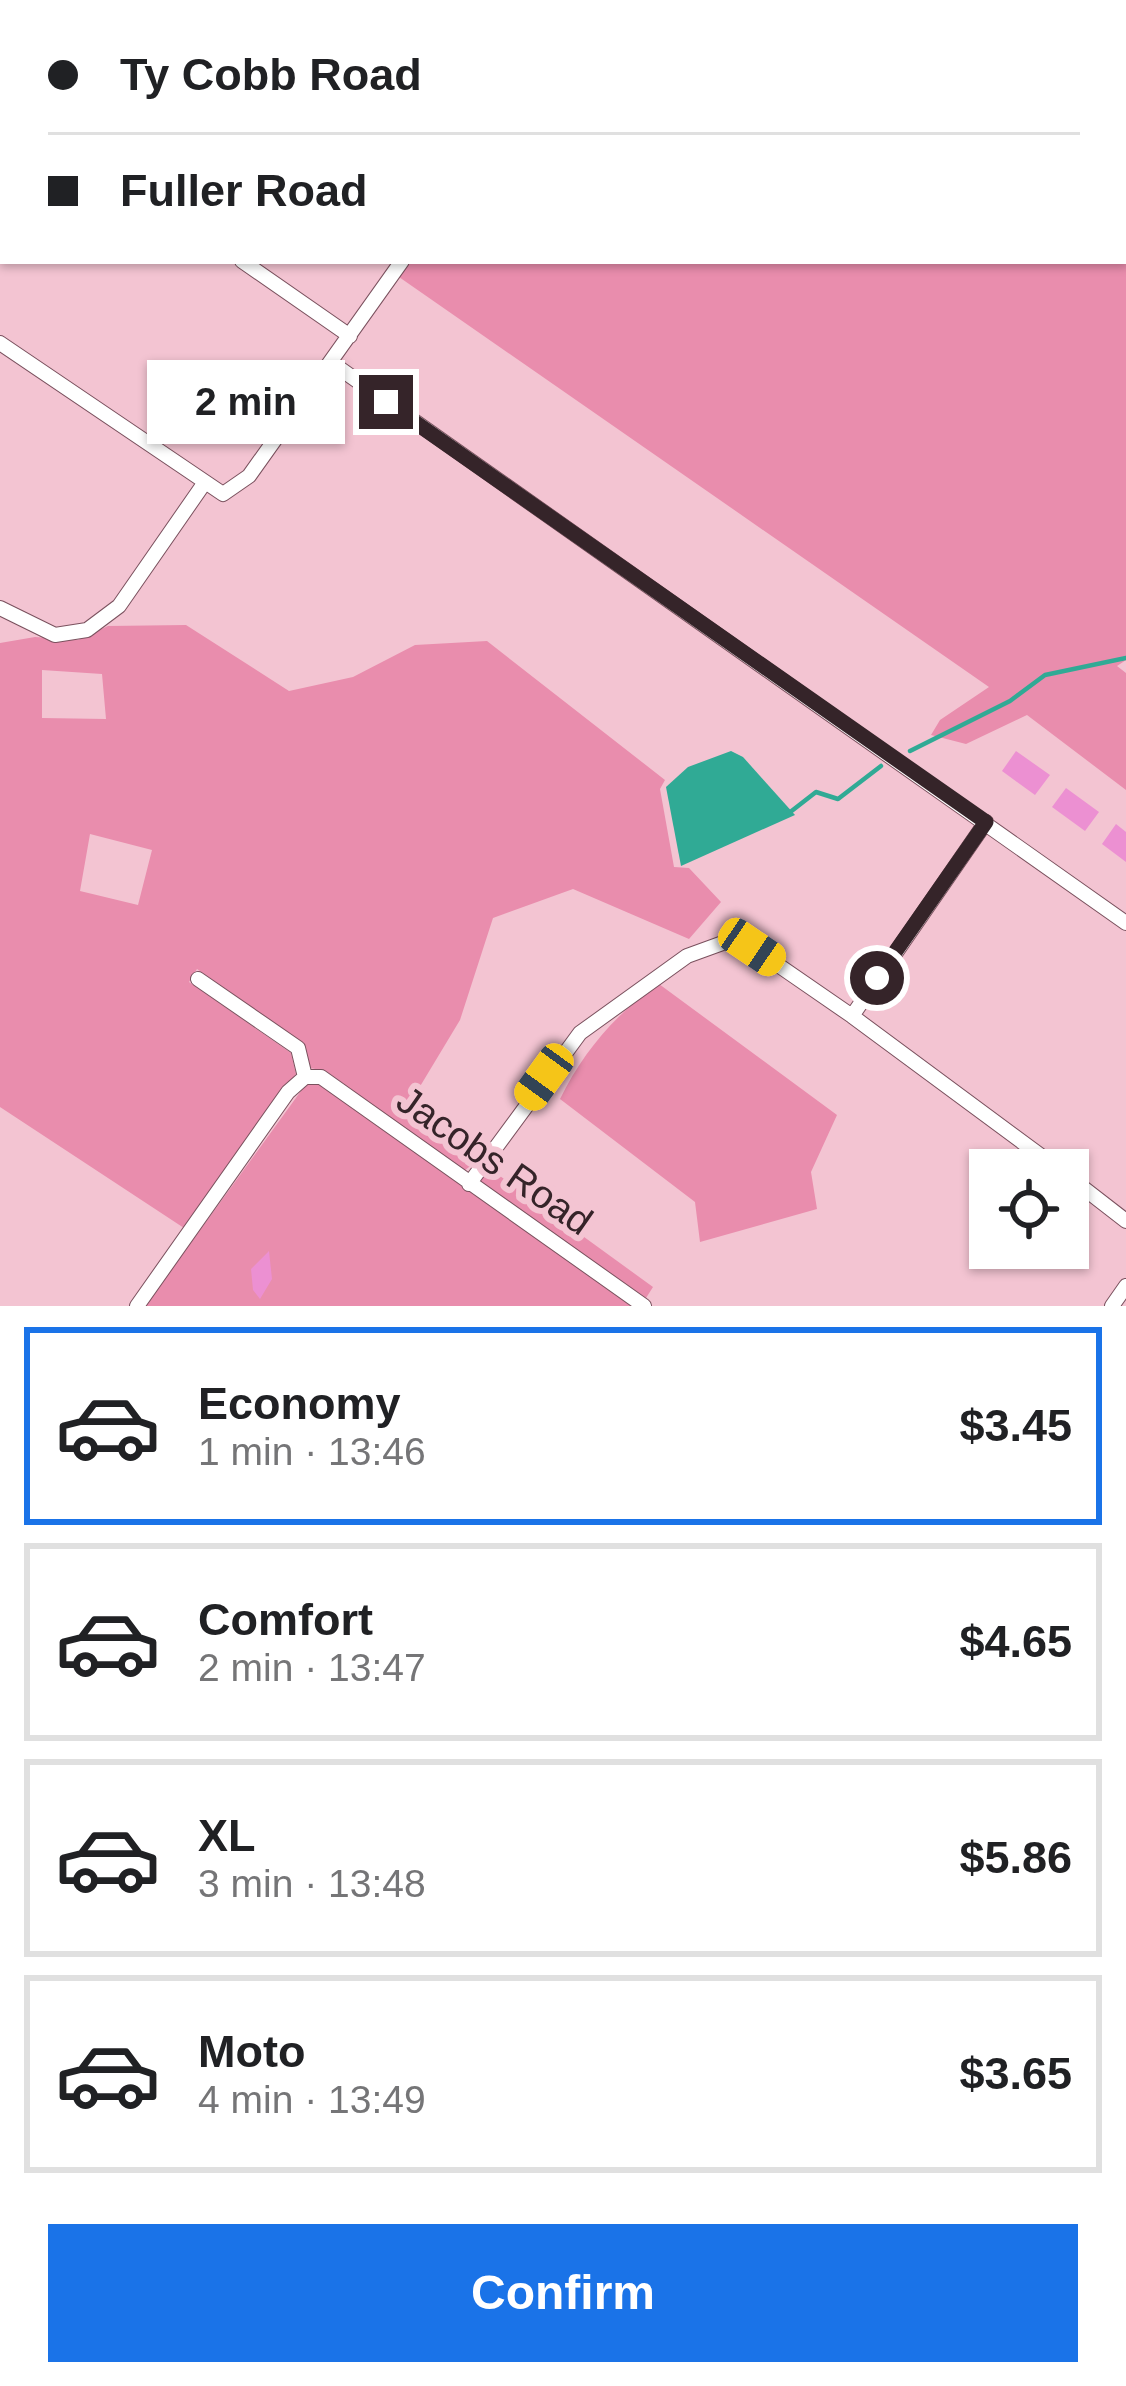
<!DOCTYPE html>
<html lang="en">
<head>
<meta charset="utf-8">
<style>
  :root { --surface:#fff; --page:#f6f6f6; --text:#202124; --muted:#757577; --line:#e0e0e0; --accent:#1a73e8 }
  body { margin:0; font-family:Arial,sans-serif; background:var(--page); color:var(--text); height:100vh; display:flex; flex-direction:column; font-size:45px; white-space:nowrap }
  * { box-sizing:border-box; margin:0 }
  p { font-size:39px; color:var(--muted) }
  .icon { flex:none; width:66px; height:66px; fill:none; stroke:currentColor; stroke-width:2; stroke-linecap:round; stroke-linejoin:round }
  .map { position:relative; height:1306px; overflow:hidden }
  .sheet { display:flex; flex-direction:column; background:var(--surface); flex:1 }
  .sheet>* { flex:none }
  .banner { position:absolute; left:0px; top:0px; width:1128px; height:264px; box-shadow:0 3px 9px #0004; display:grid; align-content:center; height:264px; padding:0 48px; background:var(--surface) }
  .fabs { position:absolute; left:969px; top:1149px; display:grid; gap:24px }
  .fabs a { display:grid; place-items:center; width:120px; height:120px; border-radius:0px; background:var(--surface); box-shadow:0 3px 9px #0004; font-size:60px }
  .end { position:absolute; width:54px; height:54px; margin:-27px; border:15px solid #352429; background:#fff; box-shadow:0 0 0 6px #fff }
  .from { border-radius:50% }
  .bubble { position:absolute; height:84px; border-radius:0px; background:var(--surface); box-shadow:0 3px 9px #0004; font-size:39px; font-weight:700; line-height:84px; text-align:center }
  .car { position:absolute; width:36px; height:72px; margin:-36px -18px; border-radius:15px; box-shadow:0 0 9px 3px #0007; background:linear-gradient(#f5c518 24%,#345 0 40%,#f5c518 0 76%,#345 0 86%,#f5c518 0) }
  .banner b { display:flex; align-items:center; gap:42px; height:114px; font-size:45px }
  .banner b+b { border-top:3px solid var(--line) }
  .banner i { width:30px; height:30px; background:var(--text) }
  ul { padding:21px 0 0; list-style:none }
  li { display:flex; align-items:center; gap:36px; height:198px; margin:0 24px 18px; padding:0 24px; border:6px solid var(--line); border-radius:0px }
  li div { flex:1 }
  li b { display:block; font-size:45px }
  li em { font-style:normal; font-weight:700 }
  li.on { border-color:var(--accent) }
  li>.icon { width:108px; height:108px; stroke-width:1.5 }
  .button { display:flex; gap:24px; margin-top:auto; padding:24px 48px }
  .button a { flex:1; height:138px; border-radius:0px; background:var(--accent); color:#fff; font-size:48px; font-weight:700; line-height:138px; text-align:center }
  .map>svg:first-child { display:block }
</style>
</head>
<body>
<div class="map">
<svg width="1126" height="1306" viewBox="0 0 1126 1306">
  <rect width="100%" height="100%" fill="#f3c4d2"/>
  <!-- green -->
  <path fill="#e98dad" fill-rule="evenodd" d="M0 0H575L3 3V97Z
    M594 0H1126V660L1117 666 1126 673V790L1027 715 966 744 931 735 940 720 989 687 399 277 410 261H1125V3H591Z
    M186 625 289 691 353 677 415 645 487 641 665 780 660 789 674 867 689 868 721 902 689 939 573 889 493 918 460 1020 404 1113 478 1160 464 1171 326 1071 310 1068 302 1042 197 969 189 982 291 1053 296 1074 184 1228 0 1107V643L35 637 78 640 108 626ZM42 670 102 674 106 719 42 718ZM90 834 152 850 138 905 80 891Z
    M659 984 837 1115 811 1172 817 1209 700 1242 695 1202 560 1099C583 1052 616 1013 659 984Z
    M306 1084H318L631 1306H145Z
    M489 1168 653 1287 646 1298 479 1182Z"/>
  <!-- water -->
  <path fill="#30aa95" d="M731 751 743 757 795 815 681 866 666 787 688 767Z"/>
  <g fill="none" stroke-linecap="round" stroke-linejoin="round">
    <!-- stream -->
    <path stroke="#30aa95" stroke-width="4.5" d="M910 751 1010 701 1045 675 1126 658
      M789 813 816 792 838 799 881 766"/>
  </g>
  <!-- building -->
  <path fill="#ec90d2" d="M1016 751 1050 775 1035 795 1002 771Z
    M1066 788 1099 812 1085 831 1052 807Z
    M1116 824 1126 832V862L1102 844Z
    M269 1251 272 1279 260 1299 253 1290 251 1269Z"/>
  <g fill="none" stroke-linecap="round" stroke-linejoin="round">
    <!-- street casing -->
    <g stroke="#7a515e" stroke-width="16">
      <path id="street" d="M582 3 585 0
        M0 106 3 105
        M242 261 350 336
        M0 343 223 494 249 476 402 261
        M332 363 1126 923
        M0 608 55 635 87 630 119 606 203 485
        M198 979 298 1048 305 1077
        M852 1016 986 822
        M305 1077H321L644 1306
        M1068 1176 1126 1221
        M469 1184 580 1033 687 956 731 940 752 947 852 1016 1060 1170
        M137 1306 288 1092 305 1077
        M1112 1306 1126 1286"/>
    </g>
    <!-- street -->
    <use href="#street" stroke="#fff" stroke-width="14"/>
  </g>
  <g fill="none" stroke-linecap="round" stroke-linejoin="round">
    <!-- route -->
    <path stroke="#352429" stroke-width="15" d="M386 402 986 822 877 978"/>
  </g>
  <g text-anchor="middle" stroke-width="12" stroke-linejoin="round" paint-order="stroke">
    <!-- street labels -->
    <g font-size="39" fill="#352429" stroke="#f3c4d2">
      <text transform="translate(495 1160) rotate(35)" y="14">Jacobs Road</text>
    </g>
  </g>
</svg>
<div class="fabs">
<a><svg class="icon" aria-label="locate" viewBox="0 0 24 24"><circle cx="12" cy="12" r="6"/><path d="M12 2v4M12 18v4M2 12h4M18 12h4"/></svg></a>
</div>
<i class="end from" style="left:877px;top:978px"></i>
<i class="end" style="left:386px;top:402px"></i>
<div class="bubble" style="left:147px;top:360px;width:198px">2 min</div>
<i class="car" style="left:752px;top:947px;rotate:124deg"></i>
<i class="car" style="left:544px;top:1077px;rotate:216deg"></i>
<div class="banner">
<b><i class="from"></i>Ty Cobb Road</b>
<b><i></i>Fuller Road</b>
</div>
</div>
<section class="sheet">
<ul>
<li class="on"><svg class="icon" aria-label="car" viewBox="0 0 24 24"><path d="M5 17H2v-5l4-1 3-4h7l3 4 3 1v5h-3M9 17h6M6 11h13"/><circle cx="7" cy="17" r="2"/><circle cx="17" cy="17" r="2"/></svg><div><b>Economy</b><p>1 min · 13:46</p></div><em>$3.45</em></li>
<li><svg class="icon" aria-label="car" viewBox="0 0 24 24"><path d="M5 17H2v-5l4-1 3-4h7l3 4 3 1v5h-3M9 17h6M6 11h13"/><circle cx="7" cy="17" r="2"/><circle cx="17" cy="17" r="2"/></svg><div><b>Comfort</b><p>2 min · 13:47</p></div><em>$4.65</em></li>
<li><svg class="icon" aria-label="car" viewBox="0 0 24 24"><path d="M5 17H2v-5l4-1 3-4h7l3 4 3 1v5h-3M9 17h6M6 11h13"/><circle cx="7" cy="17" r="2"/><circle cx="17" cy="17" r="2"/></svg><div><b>XL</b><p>3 min · 13:48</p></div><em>$5.86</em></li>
<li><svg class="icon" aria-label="car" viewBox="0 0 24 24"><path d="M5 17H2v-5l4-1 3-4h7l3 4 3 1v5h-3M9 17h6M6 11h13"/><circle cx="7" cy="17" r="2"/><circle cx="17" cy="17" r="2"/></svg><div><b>Moto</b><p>4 min · 13:49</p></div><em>$3.65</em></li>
</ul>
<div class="button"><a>Confirm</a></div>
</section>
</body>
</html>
